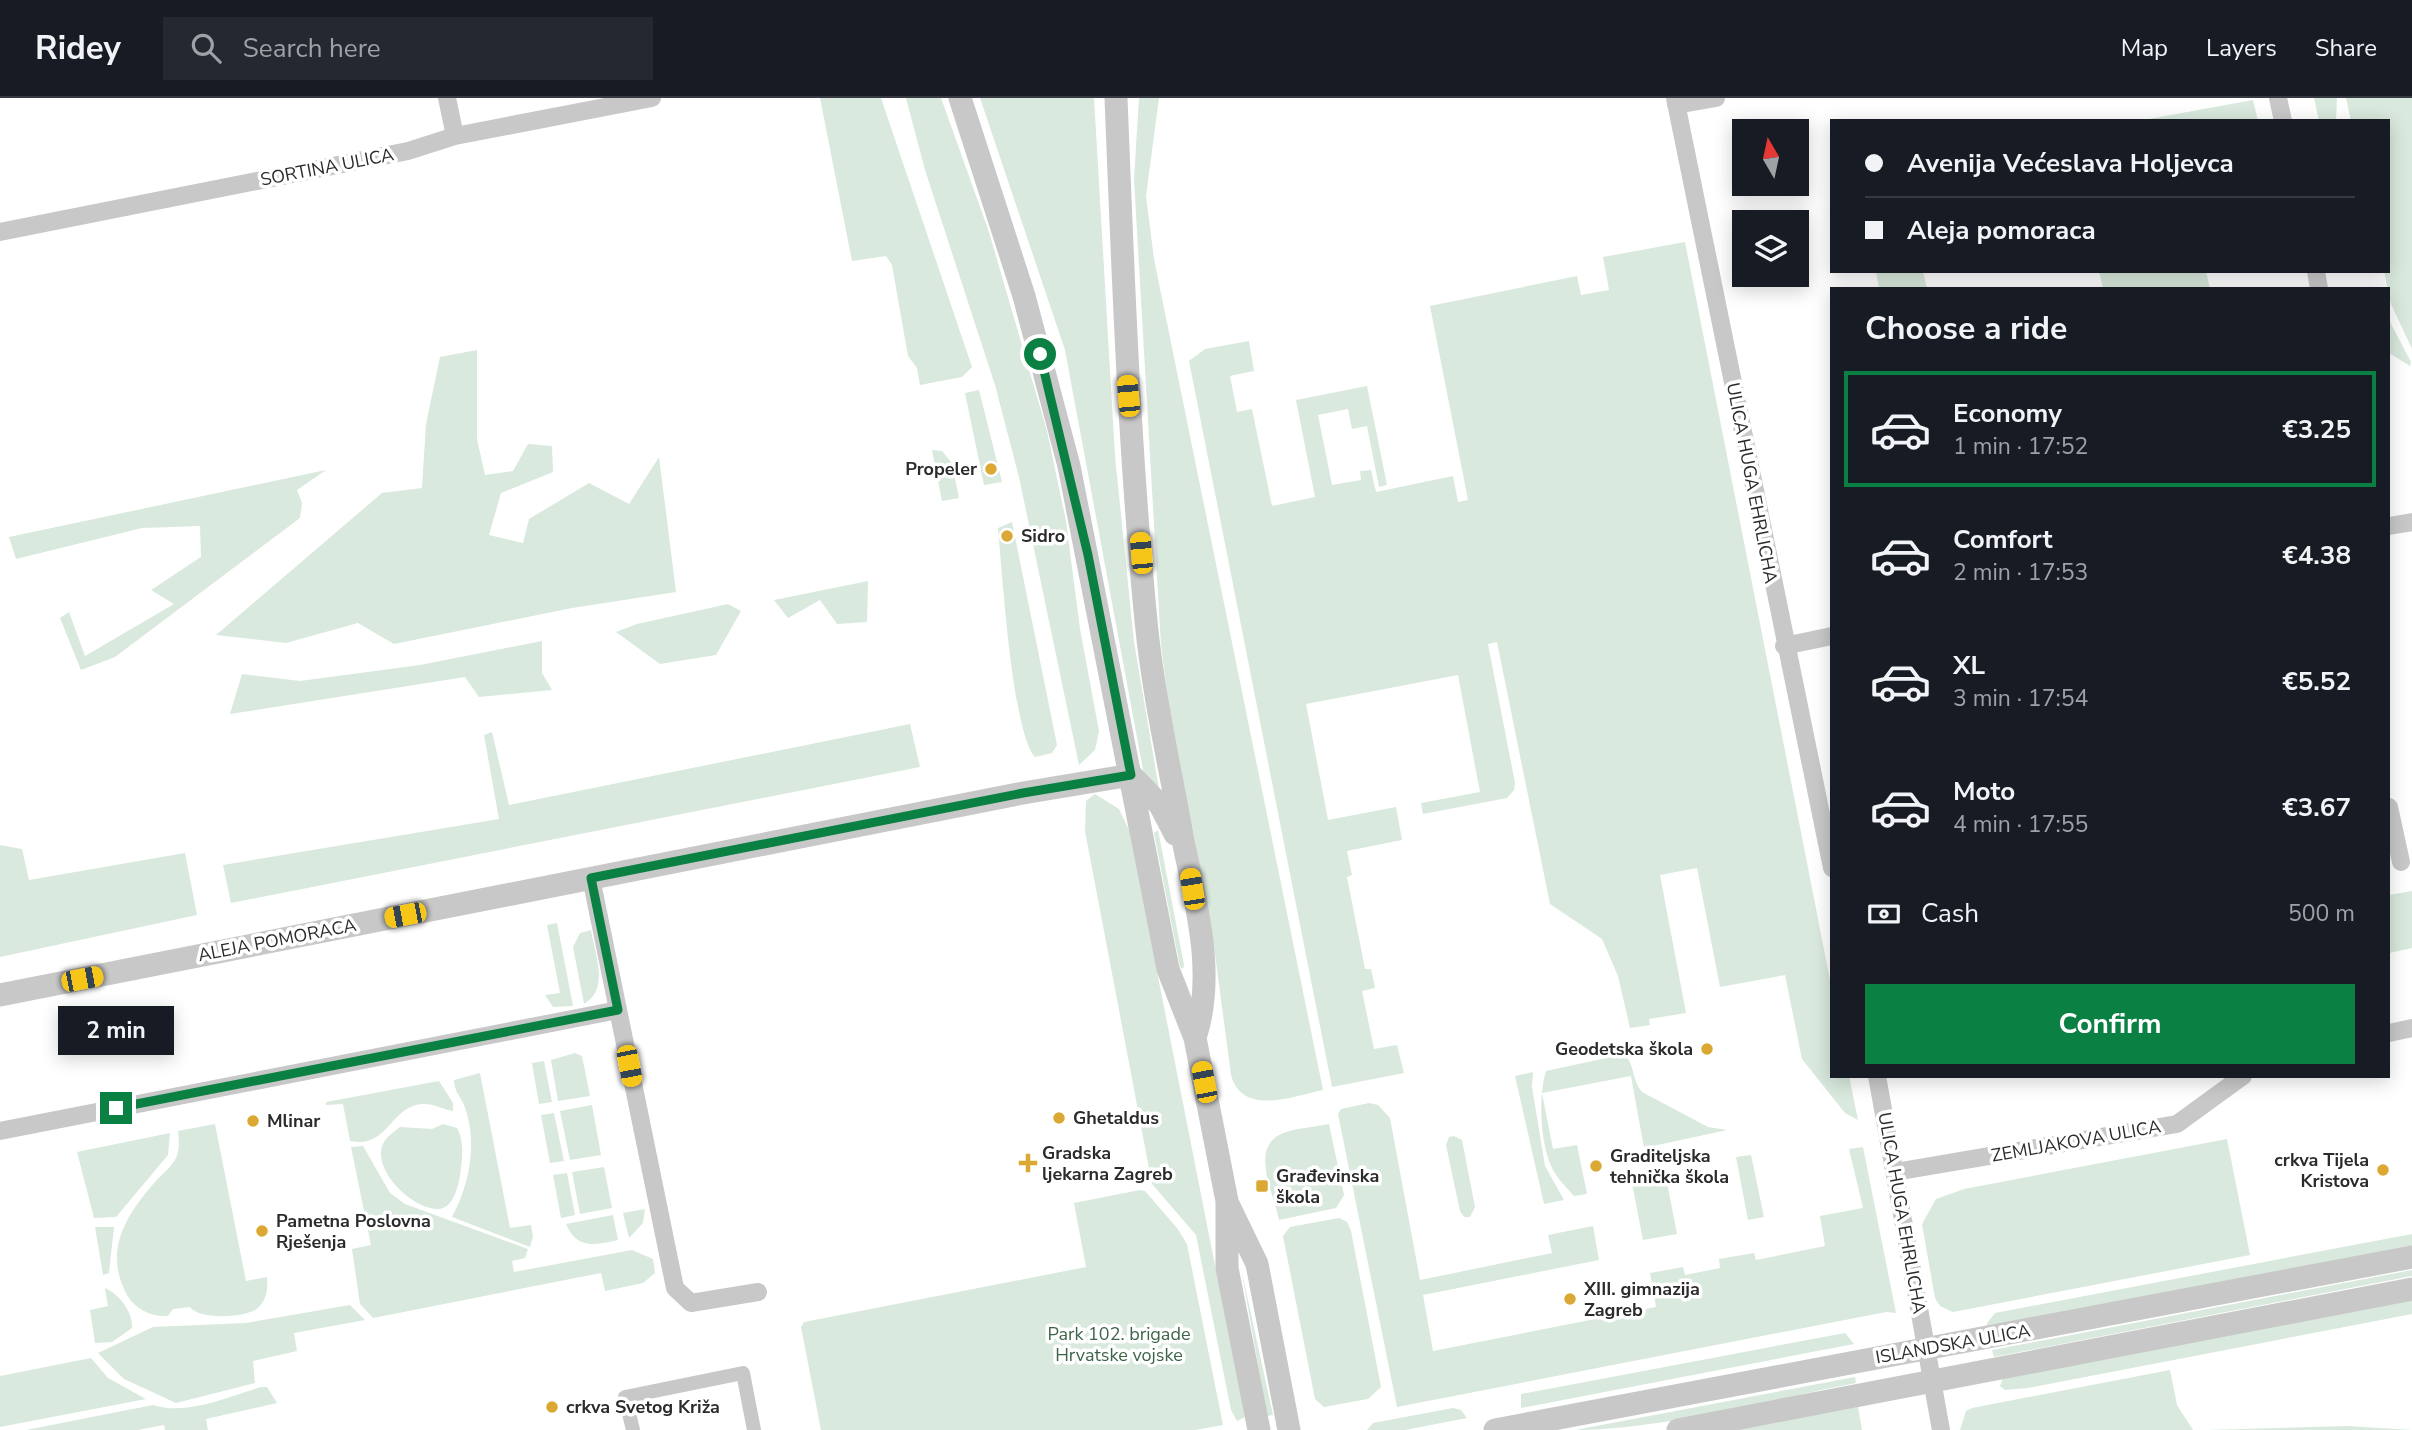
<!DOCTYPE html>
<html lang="en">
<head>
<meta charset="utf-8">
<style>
  :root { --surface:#171b24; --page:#242831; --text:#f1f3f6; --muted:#9ea1a6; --line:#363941; --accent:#0b8043 }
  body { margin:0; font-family:"Nunito Sans",sans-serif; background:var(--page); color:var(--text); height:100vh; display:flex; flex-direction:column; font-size:26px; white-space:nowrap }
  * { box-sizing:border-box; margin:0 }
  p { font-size:23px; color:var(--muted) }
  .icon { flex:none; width:38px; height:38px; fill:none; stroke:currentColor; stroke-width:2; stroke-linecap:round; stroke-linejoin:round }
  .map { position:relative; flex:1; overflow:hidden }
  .side { position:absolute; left:1830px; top:189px; width:560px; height:791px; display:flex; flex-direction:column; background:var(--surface); border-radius:0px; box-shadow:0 4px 18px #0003 }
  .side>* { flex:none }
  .banner { position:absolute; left:1830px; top:21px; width:560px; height:154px; border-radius:0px; box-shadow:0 4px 18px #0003; display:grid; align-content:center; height:154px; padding:0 35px; background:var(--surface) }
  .needle { width:46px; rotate:351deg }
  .buttons { position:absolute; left:1732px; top:21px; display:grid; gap:14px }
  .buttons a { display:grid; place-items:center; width:77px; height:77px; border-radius:0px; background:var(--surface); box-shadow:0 4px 18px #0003; font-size:35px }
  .end { position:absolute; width:32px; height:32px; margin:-16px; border:9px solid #0b8043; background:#fff; box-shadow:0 0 0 4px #fff }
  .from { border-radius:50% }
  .bubble { position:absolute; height:49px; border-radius:0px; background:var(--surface); box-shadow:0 4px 18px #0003; font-size:23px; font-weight:700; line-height:49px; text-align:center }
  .car { position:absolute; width:21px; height:42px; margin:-21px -10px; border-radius:9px; box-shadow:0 0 5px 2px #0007; background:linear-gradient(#f5c518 24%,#345 0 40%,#f5c518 0 76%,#345 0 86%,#f5c518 0) }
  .banner b { display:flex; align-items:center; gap:24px; height:66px; font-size:26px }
  .banner b+b { border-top:2px solid var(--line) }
  .banner i { width:18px; height:18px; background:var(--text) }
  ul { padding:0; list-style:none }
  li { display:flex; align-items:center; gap:21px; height:116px; margin:0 14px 10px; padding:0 21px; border:4px solid transparent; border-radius:0px }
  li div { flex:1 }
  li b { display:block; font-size:26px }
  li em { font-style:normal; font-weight:700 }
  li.selected { border-color:var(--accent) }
  li>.icon { width:63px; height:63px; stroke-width:1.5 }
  h2 { padding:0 35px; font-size:32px; line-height:84px }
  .pay { display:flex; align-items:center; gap:18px; height:77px; padding:0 35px; font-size:26px }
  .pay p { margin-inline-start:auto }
  .primary-button { display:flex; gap:14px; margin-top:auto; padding:14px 35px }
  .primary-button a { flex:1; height:80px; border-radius:0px; background:var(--accent); color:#fff; font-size:28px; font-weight:700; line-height:80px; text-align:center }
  header { display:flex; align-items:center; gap:42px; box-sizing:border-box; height:98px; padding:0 35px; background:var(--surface); border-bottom:2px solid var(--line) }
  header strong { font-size:33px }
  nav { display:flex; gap:38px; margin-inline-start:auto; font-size:24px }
  .search { width:490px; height:63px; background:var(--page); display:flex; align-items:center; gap:18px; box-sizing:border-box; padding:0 24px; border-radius:0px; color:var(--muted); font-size:26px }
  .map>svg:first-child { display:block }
</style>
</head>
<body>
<header>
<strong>Ridey</strong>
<div class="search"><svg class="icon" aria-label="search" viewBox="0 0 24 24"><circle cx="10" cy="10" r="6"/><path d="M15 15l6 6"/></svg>Search here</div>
<nav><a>Map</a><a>Layers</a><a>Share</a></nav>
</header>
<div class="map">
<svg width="2412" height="1332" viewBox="0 0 2412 1332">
  <rect width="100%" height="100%" fill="#fff"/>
  <!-- green -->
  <path fill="#d9e9dd" d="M820 0H881L972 269 962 279 920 287 917 270 908 258 892 167 886 158 852 163Z
    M906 0H941L989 134 1047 333 1066 423 1080 531 1099 633 1095 652 1079 667 1019 379 995 287 925 72Z
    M980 0H1094L1115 358 1134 544 1159 691 1144 677 1065 252Z
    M1139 0H1159L1146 98 1154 161 1323 992C1294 998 1242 1019 1231 977L1211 826 1168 602 1161 547 1134 81Z
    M2314 0H2337L2336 23H2319Z
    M2346 0H2412V251L2391 206 2384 173H2389V23H2351Z
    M2253 2 2258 23H2138Z
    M1685 144 1832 892V978H1849L1858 1022 1845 1015 1802 961 1785 877 1720 889 1697 770 1660 777 1686 915 1649 921 1650 927 1630 930 1618 878 1602 841 1550 806 1497 544 1488 546 1515 685 1514 692 1507 700 1423 716 1421 705 1480 694 1458 577 1306 606 1328 722 1396 709 1402 742 1347 753 1352 777 1347 779 1365 871H1371L1375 890 1362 893 1374 951 1397 947 1404 975 1332 989 1189 263 1205 251 1249 243 1254 273 1230 278 1237 314 1252 311 1272 408 1315 399 1296 302 1367 288 1387 387 1379 389 1367 328 1352 331 1348 311 1318 317 1332 387 1361 382 1360 373 1371 372 1376 394 1453 378 1458 404 1468 402 1430 208 1577 178 1581 197 1609 192 1603 159Z
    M1876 173H1923L1927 191H1879Z
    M2099 173H2206L2210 191H2103Z
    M2389 222 2411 264 2410 268 2389 255Z
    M477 252V341L485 377 513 373 528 346 552 348 553 374 501 395 489 437 523 445 529 421 589 385 629 406 659 359 676 494 572 510 394 546 358 525 286 545 216 537 382 395 422 390 426 326 440 259Z
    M979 292 1002 384 984 387 965 295Z
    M932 352 942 353 952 365 959 400 942 403Z
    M326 372 297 392 302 405 300 420 115 559 81 572 60 520 69 514 85 558 174 506 151 492 201 459 200 428 142 430 16 461 9 439Z
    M1012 424 1057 647 1052 655 1035 659C1012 634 1002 471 998 430Z
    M868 483 867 524 837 526 820 502 788 520 774 502Z
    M728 506 741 513 716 557 660 566 616 534 637 526Z
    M542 543V575L552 592 479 599 465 579 230 616 242 576 300 583 420 567Z
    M910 626 920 669 231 805 223 767 499 721 484 637 492 634 509 707Z
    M1095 696 1119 711 1129 732 1245 1319 1237 1323 1231 1312 1196 1137 1152 1086 1085 733 1086 703Z
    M1158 732 1184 867 1183 871 1180 869 1154 735Z
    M0 747 22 751 29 782 185 755 197 817 0 859Z
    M2412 793V850L2389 855V797Z
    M557 825 573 908 553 909 545 897 560 895 547 827Z
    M591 832C595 856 610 891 584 906L573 849 580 835Z
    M575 955 582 958 590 998 558 1003 551 962Z
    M1625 956C1635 968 1632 983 1642 994L1708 1029 1727 1032 1644 1050 1631 978 1542 995 1553 1051 1577 1047 1587 1096 1574 1098C1567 1090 1558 1081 1553 1072 1540 1048 1538 998 1546 973Z
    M544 963 552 1004 539 1006 532 965Z
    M1533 974 1532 989 1545 1068 1564 1102 1544 1106 1515 978Z
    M480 975 510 1130 531 1127 533 1139 530 1149 452 1119C470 1086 478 1043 464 1007 460 998 454 993 454 982Z
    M439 983 453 1005V1013C442 1011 433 1005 421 1006 389 1010 388 1051 350 1043L343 1006 326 1007V1004Z
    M1369 1005 1378 1007 1390 1020 1420 1182 1552 1155 1548 1137 1593 1128 1599 1162 1423 1197 1433 1253 1656 1209 1650 1175 1683 1169 1685 1177 1720 1170 1719 1161 1754 1155 1756 1162 1825 1148 1820 1118 1863 1110 1849 1051 1863 1049 1896 1215 1886 1214 1397 1309 1338 1016 1341 1011Z
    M592 1007 601 1057 570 1062 560 1013Z
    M554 1015 564 1063 550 1065 541 1017Z
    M215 1026 246 1183 267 1179C268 1191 267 1201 258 1210 246 1220 199 1222 190 1209L173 1211 168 1218C151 1219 135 1211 127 1197 103 1153 126 1117 155 1084 161 1077 172 1069 176 1060 180 1051 179 1042 178 1033Z
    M443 1026 457 1030C465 1045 462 1062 460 1078 458 1088 454 1106 443 1110 419 1118 368 1072 384 1044 387 1038 395 1033 400 1029L432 1031Z
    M1329 1026 1344 1097 1336 1110 1279 1122C1275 1098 1249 1051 1281 1036 1294 1030 1315 1029 1329 1026Z
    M170 1035 168 1057 116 1119 94 1120 77 1054Z
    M1454 1038 1462 1042 1475 1109 1470 1119H1464L1460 1113 1446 1047 1449 1039Z
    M2227 1041 2250 1157 1953 1214 1940 1208 1935 1200 1922 1126 1936 1101 1964 1091Z
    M363 1048 390 1095 405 1106 528 1151 525 1160 512 1163 514 1174 632 1152 653 1161 655 1175 643 1185 605 1193 601 1175 373 1220 360 1206 352 1151 371 1147 351 1049Z
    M1751 1057 1764 1119 1748 1122 1736 1059Z
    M604 1069 612 1110 580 1116 572 1074Z
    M1665 1074 1677 1136 1643 1142 1631 1080Z
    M567 1075 575 1117 561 1120 553 1077Z
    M1140 1092 1145 1093 1177 1130 1187 1146 1223 1327 1195 1332H821L801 1229 804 1224 1086 1169 1074 1105Z
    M645 1111 643 1125 629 1140 623 1115Z
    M613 1117 618 1142C595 1147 577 1152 566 1126Z
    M1339 1120 1347 1124 1351 1133 1381 1289 1368 1301 1324 1309 1315 1301 1283 1138 1290 1129Z
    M95 1129H114L109 1175 103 1177Z
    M2412 1136V1149L1988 1230 1987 1225 1995 1215Z
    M1241 1170 1273 1317 1267 1318Z
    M2412 1172V1178L1994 1259 1992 1252Z
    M105 1190C119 1196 133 1214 132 1230L112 1244 95 1245 90 1212 108 1208Z
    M2412 1202V1216L2028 1290 2005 1292 2000 1288 2003 1280Z
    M350 1207 365 1222 294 1235 297 1253 253 1263 255 1285 176 1305 124 1281 98 1255 153 1229 246 1225Z
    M1845 1235 1854 1246 1521 1310V1296Z
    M91 1260 108 1280 146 1301 0 1329V1278Z
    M2170 1272 2177 1307 2193 1332H1960L1966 1313 1972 1310Z
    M1855 1279 1856 1285C1768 1302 1662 1332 1575 1332Z
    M261 1289H267L277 1305 206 1321 208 1332H165L164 1327 138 1332H26L153 1307C187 1318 227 1299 261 1289Z
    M1858 1309 1862 1332H1736Z
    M1453 1310 1461 1312 1467 1320 1405 1332H1367L1373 1325Z
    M2347 1328 2412 1332H2206Z"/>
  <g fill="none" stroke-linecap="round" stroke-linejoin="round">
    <!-- pedestrian -->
    <path stroke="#c8c8c8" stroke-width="14" d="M633 1332 625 1299 743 1275 754 1332"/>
    <!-- minor -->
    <path stroke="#c8c8c8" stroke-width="18" d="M447 0 455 38
      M1675 0 1832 770
      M2278 0 2283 23
      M1676 7 1716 0
      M0 134 408 53 455 38 652 0
      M2316 173 2319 191
      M2389 428 2412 424
      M1784 548 1832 538
      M2389 709 2401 764
      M591 780 675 1190 691 1205 758 1194
      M2389 935 2412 930
      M1877 978 1941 1332
      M0 1033 618 912
      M1895 1074 2177 1026 2243 978"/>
    <!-- tertiary -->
    <path stroke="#c8c8c8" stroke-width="23" d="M960 0 1024 198 1069 368 1168 871 1195 940 1227 1103V1170L1259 1332
      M1116 0C1123 175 1129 349 1146 523 1153 596 1170 669 1183 742 1196 806 1216 876 1195 940
      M1131 677 1160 707 1175 736
      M0 897 1023 695 1131 677
      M1227 1104 1257 1166 1289 1332
      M1495 1332 2412 1159
      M1678 1332 2412 1191"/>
  </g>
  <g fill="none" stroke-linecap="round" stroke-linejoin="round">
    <!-- route -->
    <path stroke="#0b8043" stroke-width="9" d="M116 1010 618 912 591 780 1023 695 1131 677 1088 457 1040 256"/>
  </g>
  <!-- markers -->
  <g fill="#dba834" stroke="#fff" stroke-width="2.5">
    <circle cx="991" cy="371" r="7"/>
    <circle cx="1007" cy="438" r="7"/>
    <circle cx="1707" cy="951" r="7"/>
    <circle cx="1059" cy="1020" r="7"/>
    <circle cx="253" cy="1023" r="7"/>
    <path d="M1024.5 1054.5h7v7h7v7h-7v7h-7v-7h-7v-7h7z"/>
    <circle cx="1596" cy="1068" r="7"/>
    <circle cx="2383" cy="1072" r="7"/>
    <rect x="1255" y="1081" width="14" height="14" rx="3.5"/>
    <circle cx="262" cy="1133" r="7"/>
    <circle cx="1570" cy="1201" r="7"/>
    <circle cx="552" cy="1309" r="7"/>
  </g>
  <g text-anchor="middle" stroke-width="7" stroke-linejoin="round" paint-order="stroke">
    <!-- street labels -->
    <g font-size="18" fill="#2b2b2b" stroke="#fff">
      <text transform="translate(327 69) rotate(-11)" y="6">SORTINA ULICA</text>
      <text transform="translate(1752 385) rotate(79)" y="6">ULICA HUGA EHRLICHA</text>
      <text transform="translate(277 842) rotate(-11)" y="6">ALEJA POMORACA</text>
      <text transform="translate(2076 1043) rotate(-10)" y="6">ZEMLJAKOVA ULICA</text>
      <text transform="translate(1902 1115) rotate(80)" y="6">ULICA HUGA EHRLICHA</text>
      <text transform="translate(1953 1246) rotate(-10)" y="6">ISLANDSKA ULICA</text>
    </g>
    <!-- poi labels -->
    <g font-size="18" font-weight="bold" fill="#2b2b2b" stroke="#fff" text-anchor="start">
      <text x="977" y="377" text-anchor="end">Propeler</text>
      <text x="1021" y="444">Sidro</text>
      <text x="1693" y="957" text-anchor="end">Geodetska škola</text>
      <text x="1073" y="1026">Ghetaldus</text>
      <text x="267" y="1029">Mlinar</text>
      <text x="1042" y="1061">Gradska<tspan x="1042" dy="21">ljekarna Zagreb</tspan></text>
      <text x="1610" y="1064">Graditeljska<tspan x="1610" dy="21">tehnička škola</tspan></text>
      <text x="2369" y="1068" text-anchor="end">crkva Tijela<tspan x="2369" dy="21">Kristova</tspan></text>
      <text x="1276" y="1084">Građevinska<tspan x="1276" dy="21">škola</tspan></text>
      <text x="276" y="1129">Pametna Poslovna<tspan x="276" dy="21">Rješenja</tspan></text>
      <text x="1584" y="1197">XIII. gimnazija<tspan x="1584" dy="21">Zagreb</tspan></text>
      <text x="566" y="1315">crkva Svetog Križa</text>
    </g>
    <!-- park labels -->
    <g font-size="18" fill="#3c6448" stroke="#fff">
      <text x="1119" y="1242">Park 102. brigade<tspan x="1119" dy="21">Hrvatske vojske</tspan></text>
    </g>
  </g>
</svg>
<div class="buttons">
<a><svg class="needle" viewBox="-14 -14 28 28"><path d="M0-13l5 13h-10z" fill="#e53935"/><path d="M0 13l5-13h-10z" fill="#9ea1a6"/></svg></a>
<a><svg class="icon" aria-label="layers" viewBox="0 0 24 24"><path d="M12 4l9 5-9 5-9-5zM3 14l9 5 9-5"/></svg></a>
</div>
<i class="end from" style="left:1040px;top:256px"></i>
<i class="end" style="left:116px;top:1010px"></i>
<div class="bubble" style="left:58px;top:908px;width:116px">2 min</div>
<i class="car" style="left:1128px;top:298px;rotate:355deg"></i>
<i class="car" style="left:1141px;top:455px;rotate:355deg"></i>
<i class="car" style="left:1192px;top:791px;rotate:351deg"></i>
<i class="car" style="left:405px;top:817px;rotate:259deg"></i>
<i class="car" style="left:82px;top:881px;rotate:79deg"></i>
<i class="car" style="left:629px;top:968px;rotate:169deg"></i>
<i class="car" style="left:1204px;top:984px;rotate:349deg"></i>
<div class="banner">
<b><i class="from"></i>Avenija Većeslava Holjevca</b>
<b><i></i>Aleja pomoraca</b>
</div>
<section class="side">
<h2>Choose a ride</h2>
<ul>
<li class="selected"><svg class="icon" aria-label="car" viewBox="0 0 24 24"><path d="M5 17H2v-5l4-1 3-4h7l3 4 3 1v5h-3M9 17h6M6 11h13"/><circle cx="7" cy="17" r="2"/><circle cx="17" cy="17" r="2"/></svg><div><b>Economy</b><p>1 min · 17:52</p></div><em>€3.25</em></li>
<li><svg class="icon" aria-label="car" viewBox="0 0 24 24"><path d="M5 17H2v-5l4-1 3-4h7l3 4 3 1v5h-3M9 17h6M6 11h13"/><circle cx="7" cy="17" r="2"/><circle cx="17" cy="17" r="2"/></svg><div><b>Comfort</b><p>2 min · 17:53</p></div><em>€4.38</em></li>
<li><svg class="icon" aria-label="car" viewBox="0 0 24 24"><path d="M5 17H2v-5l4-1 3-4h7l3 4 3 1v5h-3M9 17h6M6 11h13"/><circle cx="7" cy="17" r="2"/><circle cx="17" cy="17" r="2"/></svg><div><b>XL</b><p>3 min · 17:54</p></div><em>€5.52</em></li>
<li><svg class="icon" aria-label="car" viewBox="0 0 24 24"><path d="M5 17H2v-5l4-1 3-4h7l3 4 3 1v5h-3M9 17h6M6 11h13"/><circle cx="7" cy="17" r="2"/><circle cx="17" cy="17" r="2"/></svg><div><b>Moto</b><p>4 min · 17:55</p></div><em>€3.67</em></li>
</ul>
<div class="pay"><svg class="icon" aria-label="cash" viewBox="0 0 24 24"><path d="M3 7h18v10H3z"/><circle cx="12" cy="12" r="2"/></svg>Cash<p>500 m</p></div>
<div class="primary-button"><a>Confirm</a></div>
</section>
</div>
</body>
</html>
